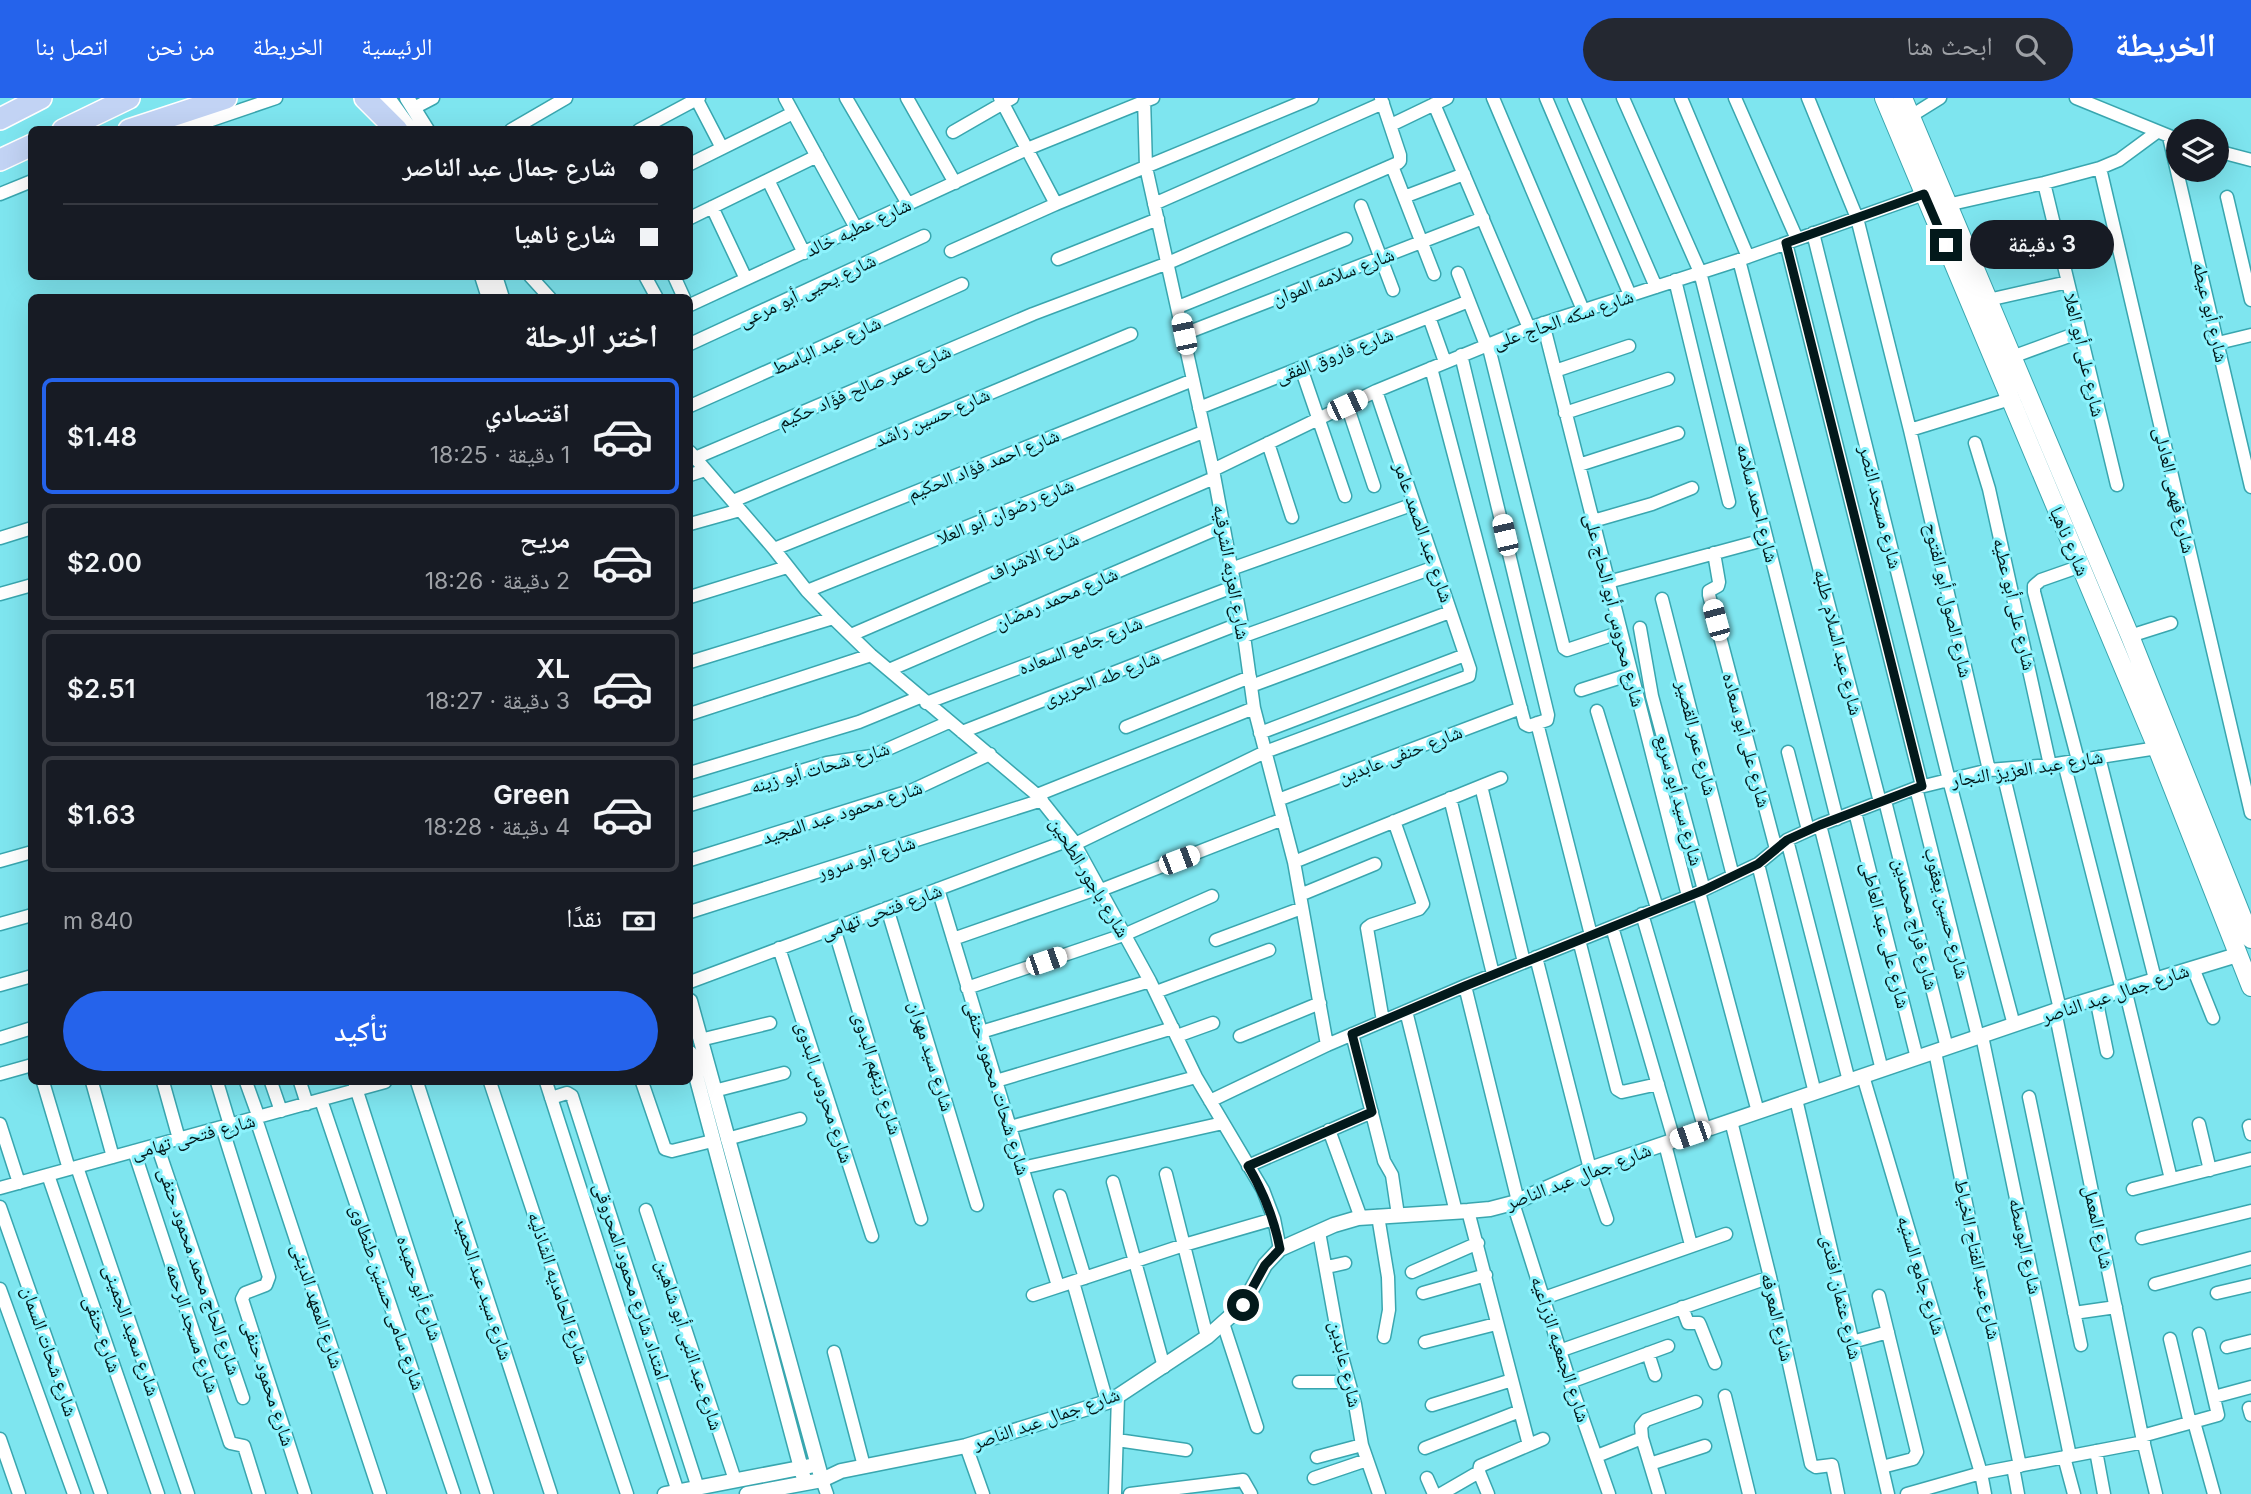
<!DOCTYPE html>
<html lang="ar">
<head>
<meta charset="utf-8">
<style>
  :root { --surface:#171b24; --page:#242831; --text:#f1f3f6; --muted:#9ea1a6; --line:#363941; --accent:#2563eb }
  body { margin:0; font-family:Inter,"Noto Naskh Arabic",sans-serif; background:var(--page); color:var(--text); direction:rtl; height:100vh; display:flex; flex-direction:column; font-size:26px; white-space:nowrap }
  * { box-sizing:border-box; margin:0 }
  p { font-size:23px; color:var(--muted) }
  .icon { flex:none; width:38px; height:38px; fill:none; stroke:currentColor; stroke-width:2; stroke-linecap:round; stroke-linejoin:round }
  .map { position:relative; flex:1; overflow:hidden; direction:ltr }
  .side { position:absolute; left:28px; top:196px; width:665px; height:791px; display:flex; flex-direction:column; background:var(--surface); border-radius:10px; box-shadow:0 7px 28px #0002; direction:rtl }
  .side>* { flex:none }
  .hud { position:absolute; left:28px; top:28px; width:665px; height:154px; border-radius:10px; box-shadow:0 7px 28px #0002; direction:rtl; display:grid; align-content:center; height:154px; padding:0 35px; background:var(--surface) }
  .controls { position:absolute; left:2166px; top:21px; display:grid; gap:14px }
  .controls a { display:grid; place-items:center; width:63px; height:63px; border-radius:50%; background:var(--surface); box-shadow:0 7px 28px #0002; font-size:35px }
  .end { position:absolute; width:32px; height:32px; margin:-16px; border:9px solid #03191b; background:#fff; box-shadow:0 0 0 4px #fff }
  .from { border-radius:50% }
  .bubble { position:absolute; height:49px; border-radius:24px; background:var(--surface); box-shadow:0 7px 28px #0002; font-size:23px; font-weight:600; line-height:49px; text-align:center; direction:rtl }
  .car { position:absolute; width:21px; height:42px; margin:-21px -10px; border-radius:9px; box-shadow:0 0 5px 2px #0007; background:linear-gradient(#fff 24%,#345 0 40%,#fff 0 76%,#345 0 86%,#fff 0) }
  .hud b { display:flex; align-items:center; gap:24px; height:66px; font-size:26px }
  .hud b+b { border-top:2px solid var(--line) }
  .hud i { width:18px; height:18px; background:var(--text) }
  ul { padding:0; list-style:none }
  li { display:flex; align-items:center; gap:21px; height:116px; margin:0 14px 10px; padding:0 21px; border:4px solid var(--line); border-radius:10px }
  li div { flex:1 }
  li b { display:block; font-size:26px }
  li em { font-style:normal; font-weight:600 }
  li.current { border-color:var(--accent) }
  li>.icon { width:63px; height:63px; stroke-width:1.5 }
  h2 { padding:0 35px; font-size:32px; line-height:84px }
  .pay { display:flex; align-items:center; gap:18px; height:77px; padding:0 35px; font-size:26px }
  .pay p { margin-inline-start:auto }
  .action { display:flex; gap:14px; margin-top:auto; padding:14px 35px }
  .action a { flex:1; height:80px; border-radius:42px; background:var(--accent); color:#fff; font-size:28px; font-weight:600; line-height:80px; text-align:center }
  header { display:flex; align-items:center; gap:42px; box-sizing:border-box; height:98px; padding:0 35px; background:var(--accent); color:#fff }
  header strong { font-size:33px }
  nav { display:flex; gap:38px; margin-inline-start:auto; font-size:24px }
  .search { width:490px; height:63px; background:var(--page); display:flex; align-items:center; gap:18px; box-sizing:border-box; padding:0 24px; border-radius:38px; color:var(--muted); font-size:26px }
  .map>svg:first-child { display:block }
</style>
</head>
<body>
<header>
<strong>الخريطة</strong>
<div class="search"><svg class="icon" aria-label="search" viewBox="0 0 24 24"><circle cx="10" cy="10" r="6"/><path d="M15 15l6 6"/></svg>ابحث هنا</div>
<nav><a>الرئيسية</a><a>الخريطة</a><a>من نحن</a><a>اتصل بنا</a></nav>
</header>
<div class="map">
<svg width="2251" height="1396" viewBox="0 0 2251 1396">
  <rect width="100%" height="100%" fill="#7ee5ef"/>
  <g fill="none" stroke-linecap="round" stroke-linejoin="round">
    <!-- minor casing -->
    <g stroke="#39a6af" stroke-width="15">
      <path id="minor" d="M696 0 722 50
        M785 0 856 130
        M846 0 908 106
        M907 0 955 85
        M1000 0 1056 106
        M1144 0 1146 69 1213 372 1244 538 1254 610 1294 764 1327 947
        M1493 0 1583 212
        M1546 0 1630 197
        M1574 0 1656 189
        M1623 0 1700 174 1837 721
        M1681 0 1748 159
        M1735 0 1797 141
        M1808 0 1857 120 1910 332 1989 672
        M2076 0 2179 42
        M1434 6 1529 230
        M414 10 433 0
        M1911 18 1940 0
        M1391 27 1447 0
        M182 32 276 0
        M511 32 566 0
        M639 32 699 0
        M953 34 1012 0
        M2169 39 2251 389
        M2217 53 2251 62
        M690 66 793 15
        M1392 68 1434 176
        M2100 70 2251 715
        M768 82 804 155
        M2044 85 2117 387
        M0 96 32 83
        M1404 99 1464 76
        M2227 99 2251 202
        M1154 106 1383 5
        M1947 107 2044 85 2100 70 2119 62 2157 34
        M1361 108 1393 192
        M712 109 746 181
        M690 120 817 58
        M1813 135 1949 682 2014 927
        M1786 145 1922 688
        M951 153 1056 106 1312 0
        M1058 161 1158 121
        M1739 162 1880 704
        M1458 175 1486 247
        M530 178 550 200
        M645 178 657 200
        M674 178 684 200
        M1675 182 1729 404
        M1988 202 2068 184
        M690 207 1027 51 1153 0
        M1178 209 1346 141
        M1429 219 1445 264
        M1543 225 1688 798
        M1184 236 1483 120
        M2218 245 2251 237
        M690 246 924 138
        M1488 246 1564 550 1567 552 1621 534
        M2012 259 2080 234
        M1301 270 1345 398
        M1431 270 1525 626 1529 628 1547 622 1548 617 1461 257
        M1555 273 1629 248
        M1347 307 1374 388
        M690 308 962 186
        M1199 310 1469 203
        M1565 315 1668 281
        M1910 332 2010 301
        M1268 345 1292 419
        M1975 345 1989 391 2050 667
        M690 354 774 451 807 493 833 520 871 557 1037 697 1072 741 1150 883 1196 979 1263 1092 1274 1121 1280 1151
        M695 360 1033 216 1168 165 1398 65 1400 63V57L1381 0
        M1579 367 1678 335
        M1213 372 1376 293 1529 230 1739 162 1924 96
        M690 377 705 372
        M733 403 1131 236
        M1593 423 1652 406 1692 390
        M690 426 740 412
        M0 440 32 430
        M774 451 1193 282
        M1714 455 1719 484 1718 488 1709 493V497L1776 751
        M1231 471 1414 406
        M1608 484 1767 441
        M807 493 1203 334
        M0 496 32 487
        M690 499 787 469
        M1662 501 1733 778
        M1640 530 1652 598 1704 792
        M851 537 1214 380
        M1244 538 1435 469
        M2130 538 2171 525
        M690 564 833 520
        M889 572 1223 428
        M1251 588 1450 514
        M1581 592 1631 576
        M926 605 1233 489
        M1597 613 1657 810
        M690 616 871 557
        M1537 625 1591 837
        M1126 629 1250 579
        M962 634 1241 525
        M1260 635 1465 557
        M1788 654 1808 732
        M2099 659 2155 881
        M2078 662 2034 494V488L2041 482 2081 468
        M2064 665 2122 892
        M2002 671 2060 911
        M690 675 859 624 920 599
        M1481 688 1524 864
        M1916 690 1978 939
        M1037 697 1254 610
        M1450 700 1493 876
        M1278 702 1521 610
        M1885 703 1947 950
        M690 707 827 665 872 658 949 624
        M1855 714 1917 960
        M1820 727 1882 972
        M1787 742 1849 983
        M1075 746 1265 654 1469 578 1470 571 1376 293
        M690 762 913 692 990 656
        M0 763 32 754
        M1294 764 1501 680
        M1758 766 1815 995
        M938 791 1058 1188
        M1101 792 1283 721
        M1699 794 1758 1014
        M1300 797 1375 766
        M887 810 977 1107
        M690 814 1042 702
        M1642 816 1705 1032
        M0 826 32 817
        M1612 829 1674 1042
        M834 830 921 1121
        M953 841 1099 790
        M1216 842 1302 810
        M1579 842 1617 991 1622 994 1658 986
        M779 850 872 1138
        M1536 859 1590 1071 1607 1121
        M2193 870 2213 920
        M690 884 1072 741
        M0 887 32 878
        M1465 888 1518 1103
        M967 890 1126 836 1212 798
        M2125 891 2171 1081
        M1156 894 1269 852
        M2096 900 2107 954
        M1406 913 1456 1114
        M2055 913 2142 1338 2156 1396
        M1383 923 1367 830 1371 827 1419 811 1423 806 1394 723
        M981 934 1150 883
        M1352 936 1384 1063 1392 1077 1398 1117
        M1177 938 1213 925
        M1240 938 1320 905
        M1982 938 2070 1358
        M0 940 32 930
        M700 942 770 925
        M1935 954 2020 1368
        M0 976 32 967
        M1863 978 1981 1375 1985 1396
        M996 983 1173 930
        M43 984 69 1071
        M92 984 113 1059
        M163 984 179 1041
        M217 984 230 1027
        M246 984 259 1020
        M271 984 281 1013
        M300 984 307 1006
        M354 984 487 1396
        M417 984 551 1396
        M490 984 627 1396
        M546 984 678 1394
        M642 984 665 1051 672 1053 712 1043
        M714 993 784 975
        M2029 999 2081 1247
        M551 1000 567 995 572 998 698 1390
        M1796 1001 1888 1396
        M321 1002 454 1396
        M1210 1003 1327 947 1465 888 1699 794 1758 766 1787 742 1820 727 1916 690 1989 672 2050 667 2157 650
        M256 1021 380 1396
        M1731 1023 1770 1179 1811 1366 1816 1369 1832 1367 1838 1396
        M0 1026 19 1085
        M2199 1026 2210 1072
        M2249 1028 2251 1036
        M222 1029 269 1179 266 1187 245 1195 242 1201 305 1396
        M1010 1029 1196 979
        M1329 1032 1361 1120
        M727 1041 800 1021
        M1665 1046 1691 1147
        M157 1047 243 1300
        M134 1053 230 1345 244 1348 259 1396
        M1248 1068 1372 1014
        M77 1069 188 1396
        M1022 1070 1223 1025
        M1166 1076 1207 1239
        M48 1077 158 1396
        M1113 1084 1164 1269
        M0 1090 385 984
        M2133 1091 2251 1061
        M1060 1098 1085 1180
        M1513 1105 1570 1284 1609 1396
        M0 1109 101 1396
        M646 1112 735 1382
        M1468 1113 1529 1347
        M1378 1118 1388 1179 1389 1212 1384 1239
        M1319 1134 1341 1255 1355 1306 1362 1347 1379 1396
        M2142 1140 2251 1113
        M1327 1169 1345 1165
        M1412 1174 1478 1145
        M1073 1184 1107 1304
        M2155 1186 2251 1160
        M0 1191 74 1396
        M1423 1195 1486 1177
        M2217 1195 2251 1187
        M1033 1197 1184 1147 1274 1121
        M1879 1198 1917 1354 1913 1361 1882 1369
        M1544 1200 1726 1136
        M1682 1209 1688 1225H1699L1700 1227 1715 1265
        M2074 1215 2116 1209
        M1223 1225 1257 1329
        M2170 1241 2190 1325
        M1425 1244 1496 1226
        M1852 1244 1888 1234
        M2227 1249 2251 1243
        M1562 1252 1770 1179
        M834 1254 864 1368
        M1648 1255 1655 1277
        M1299 1284H1349
        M1570 1284 1668 1248
        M1725 1298 1749 1396
        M2214 1299 2251 1289
        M1432 1307 1512 1282
        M2249 1310 2251 1317
        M2194 1324 2214 1396
        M2142 1338 2218 1317 2199 1236
        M0 1341 19 1396
        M1117 1342 1186 1352
        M966 1348 983 1396
        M1425 1350 1520 1313
        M2096 1353 2104 1396
        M1597 1358 1642 1340
        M1317 1359 1362 1347
        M2064 1359 2074 1396
        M1650 1366 1705 1348
        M2013 1369 2018 1396
        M1314 1380 1367 1362
        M1427 1380 1434 1396
        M822 1382 827 1396
        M1115 1396 1118 1298
        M1130 1396 1243 1382 1251 1396
        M1441 1396 1479 1374
        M1488 1396 1479 1374 1480 1368 1543 1341
        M1659 1396 1642 1340 1641 1328 1646 1322 1696 1304
        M1907 1396 1981 1375 2144 1344"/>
    </g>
    <!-- tertiary casing -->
    <g stroke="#39a6af" stroke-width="17">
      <path id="tertiary" d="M388 0 411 32
        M407 0 427 32
        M482 178 489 200
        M495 178 502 200
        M690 903 822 1382
        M690 955 805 1385
        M665 1396 810 1368
        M747 1396 822 1382 841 1373 966 1348 1107 1304 1118 1298 1207 1239 1243 1207 1265 1167 1280 1151 1334 1127 1358 1120 1468 1113 1490 1111 1513 1105 1590 1071 2060 911 2237 857"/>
    </g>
    <!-- secondary casing -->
    <g stroke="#39a6af" stroke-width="20">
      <path id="secondary" d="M1884 0 2157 650 2251 889
        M1903 0 2130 538 2251 841"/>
    </g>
    <!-- motorway casing -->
    <g stroke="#fff" stroke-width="24">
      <path id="motorway" d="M365 0 397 32
        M0 21 41 0
        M63 32 129 0
        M129 32 226 0
        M0 62 32 47"/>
    </g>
    <!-- minor -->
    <use href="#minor" stroke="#fff" stroke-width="12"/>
    <!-- tertiary -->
    <use href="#tertiary" stroke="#fff" stroke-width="14"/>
    <!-- secondary -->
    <use href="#secondary" stroke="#fff" stroke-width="18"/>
    <!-- motorway -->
    <use href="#motorway" stroke="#c2d3f4" stroke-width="21"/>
  </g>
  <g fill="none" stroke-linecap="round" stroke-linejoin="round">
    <!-- route -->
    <path stroke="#03191b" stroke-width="9" d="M1243 1207 1265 1167 1280 1151C1274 1120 1264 1095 1248 1068L1372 1014 1352 936 1465 888 1704 792 1758 766 1787 742 1820 727 1922 688 1786 145 1924 96 1946 147"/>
  </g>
  <g text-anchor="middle" stroke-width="6" stroke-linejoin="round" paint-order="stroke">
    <!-- street labels -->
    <g font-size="19" fill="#03191b" stroke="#8cf2fc">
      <text transform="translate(858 129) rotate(-25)" y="7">شارع عطيه خالد</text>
      <text transform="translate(1333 178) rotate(-21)" y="7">شارع سلامه الموان</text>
      <text transform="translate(807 192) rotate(-25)" y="7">شارع يحيى أبو مرعى</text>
      <text transform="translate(2211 214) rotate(77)" y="7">شارع أبو عيطه</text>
      <text transform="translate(1563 221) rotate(-19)" y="7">شارع سكه الحاج على</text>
      <text transform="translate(826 247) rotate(-24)" y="7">شارع عبد الباسط</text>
      <text transform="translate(1334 257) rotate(-21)" y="7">شارع فاروق الفقى</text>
      <text transform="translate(2085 257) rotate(77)" y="7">شارع على أبو العلا</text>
      <text transform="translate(864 288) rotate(-23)" y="7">شارع عمر صالح فؤاد حكيم</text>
      <text transform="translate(932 319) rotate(-23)" y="7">شارع حسين راشد</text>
      <text transform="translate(983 366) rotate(-22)" y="7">شارع احمد فؤاد الحكيم</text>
      <text transform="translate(2175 392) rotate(77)" y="7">شارع فهمى العادلى</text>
      <text transform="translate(1758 405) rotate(76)" y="7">شارع احمد سلامه</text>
      <text transform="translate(1881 409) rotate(76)" y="7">شارع مسجد النصر</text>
      <text transform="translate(1005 413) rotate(-22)" y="7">شارع رضوان أبو العلا</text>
      <text transform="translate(1424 434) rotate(71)" y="7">شارع عبد الصمد عامر</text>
      <text transform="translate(2070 443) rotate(67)" y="7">شارع ناهيا</text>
      <text transform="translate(1033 458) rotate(-23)" y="7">شارع الاشراف</text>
      <text transform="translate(1232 474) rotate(80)" y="7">شارع العزبه الشرقيه</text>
      <text transform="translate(1056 500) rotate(-23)" y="7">شارع محمد رمضان</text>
      <text transform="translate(1949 502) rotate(77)" y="7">شارع الصول أبو الفتوح</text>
      <text transform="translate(2015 506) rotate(77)" y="7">شارع على أبو عطيه</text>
      <text transform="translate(1615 512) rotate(76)" y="7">شارع محروس أبو الحاج على</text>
      <text transform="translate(1839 544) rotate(76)" y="7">شارع عبد السلام طلبه</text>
      <text transform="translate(1080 547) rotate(-21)" y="7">شارع جامع السعاده</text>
      <text transform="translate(1101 580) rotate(-21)" y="7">شارع طه الحريرى</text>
      <text transform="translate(1697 640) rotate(76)" y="7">شارع عمر القصير</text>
      <text transform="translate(1747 642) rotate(75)" y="7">شارع على أبو سعاده</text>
      <text transform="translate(1400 656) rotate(-21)" y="7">شارع حنفى عابدين</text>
      <text transform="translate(820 669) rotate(-16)" y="7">شارع شحات أبو زينه</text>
      <text transform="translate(2027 670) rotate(-9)" y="7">شارع عبد العزيز النجار</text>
      <text transform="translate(1680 702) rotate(75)" y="7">شارع سيد أبو سريع</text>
      <text transform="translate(842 714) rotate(-18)" y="7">شارع محمود عبد المجيد</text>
      <text transform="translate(866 759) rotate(-18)" y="7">شارع أبو سرور</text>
      <text transform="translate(1090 779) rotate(59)" y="7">شارع باجور الطحين</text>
      <text transform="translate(881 813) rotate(-20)" y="7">شارع فتحى تهامى</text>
      <text transform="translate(1947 815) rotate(76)" y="7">شارع حسين يعقوب</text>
      <text transform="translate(1916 826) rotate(76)" y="7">شارع فراج محمدين</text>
      <text transform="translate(1886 837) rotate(76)" y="7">شارع على عبد العاطى</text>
      <text transform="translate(2115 895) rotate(-18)" y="7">شارع جمال عبد الناصر</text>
      <text transform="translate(932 958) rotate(73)" y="7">شارع سيد مهران</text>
      <text transform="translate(878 975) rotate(73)" y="7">شارع زينهم البدوى</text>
      <text transform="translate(998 990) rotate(73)" y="7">شارع شحات محمود حنفى</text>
      <text transform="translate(825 994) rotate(72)" y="7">شارع محروس البدوى</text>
      <text transform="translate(193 1038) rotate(-15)" y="7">شارع فتحى تهامى</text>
      <text transform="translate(1578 1078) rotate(-21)" y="7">شارع جمال عبد الناصر</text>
      <text transform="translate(2099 1129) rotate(78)" y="7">شارع المعمل</text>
      <text transform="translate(2026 1148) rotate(78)" y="7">شارع البوسطه</text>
      <text transform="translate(1978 1161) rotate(78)" y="7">شارع عبد الفتاح الخياط</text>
      <text transform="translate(200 1173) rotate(71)" y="7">شارع الحاج محمد محمود حنفى</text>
      <text transform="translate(1922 1177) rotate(73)" y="7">شارع جامع السنيه</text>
      <text transform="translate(632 1183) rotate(72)" y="7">امتداد شارع محمود المحروقى</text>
      <text transform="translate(420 1190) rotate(72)" y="7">شارع أبو حميده</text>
      <text transform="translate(484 1190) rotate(72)" y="7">شارع سيد عبد الحميد</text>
      <text transform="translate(559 1190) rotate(72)" y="7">شارع الحامديه الشاذليه</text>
      <text transform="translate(388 1199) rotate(71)" y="7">شارع سامى حسنين طنطاوى</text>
      <text transform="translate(1842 1199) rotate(77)" y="7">شارع عثمان افتدى</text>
      <text transform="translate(318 1208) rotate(72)" y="7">شارع المعهد الدينى</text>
      <text transform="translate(1778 1219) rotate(77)" y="7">شارع المعرفه</text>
      <text transform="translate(193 1230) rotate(72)" y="7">شارع مسجد الرحمه</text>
      <text transform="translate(132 1232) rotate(71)" y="7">شارع سعيد الجمينى</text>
      <text transform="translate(103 1236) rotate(71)" y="7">شارع حنفى</text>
      <text transform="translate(690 1247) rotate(72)" y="7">شارع عبد النبى أبو شاهين</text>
      <text transform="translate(1561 1251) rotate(72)" y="7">شارع الجمعيه الزراعيه</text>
      <text transform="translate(50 1253) rotate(71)" y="7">شارع شحات السمان</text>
      <text transform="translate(1346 1266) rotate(77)" y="7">شارع عابدين</text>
      <text transform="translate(269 1285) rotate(72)" y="7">شارع محمود حنفى</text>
      <text transform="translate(1046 1320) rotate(-19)" y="7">شارع جمال عبد الناصر</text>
    </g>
  </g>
</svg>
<div class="controls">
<a><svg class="icon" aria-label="layers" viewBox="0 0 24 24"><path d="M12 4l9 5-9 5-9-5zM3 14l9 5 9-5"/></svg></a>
</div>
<i class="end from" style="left:1243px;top:1207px"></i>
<i class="end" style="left:1946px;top:147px"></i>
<div class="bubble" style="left:1970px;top:122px;width:144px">3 دقيقة</div>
<i class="car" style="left:1184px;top:236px;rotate:348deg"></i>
<i class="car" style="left:1347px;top:307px;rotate:65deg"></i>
<i class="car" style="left:1505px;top:437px;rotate:347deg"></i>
<i class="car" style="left:1716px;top:522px;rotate:345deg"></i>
<i class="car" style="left:1179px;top:762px;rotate:69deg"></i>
<i class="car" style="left:1046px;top:863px;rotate:71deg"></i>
<i class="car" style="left:1690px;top:1037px;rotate:251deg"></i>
<div class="hud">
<b><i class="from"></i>شارع جمال عبد الناصر</b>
<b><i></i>شارع ناهيا</b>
</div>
<section class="side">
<h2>اختر الرحلة</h2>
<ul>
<li class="current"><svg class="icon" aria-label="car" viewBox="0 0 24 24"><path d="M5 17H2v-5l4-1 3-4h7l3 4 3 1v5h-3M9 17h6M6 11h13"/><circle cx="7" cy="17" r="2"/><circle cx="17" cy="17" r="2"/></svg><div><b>اقتصادي</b><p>1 دقيقة · 18:25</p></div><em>$1.48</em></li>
<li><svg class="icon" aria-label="car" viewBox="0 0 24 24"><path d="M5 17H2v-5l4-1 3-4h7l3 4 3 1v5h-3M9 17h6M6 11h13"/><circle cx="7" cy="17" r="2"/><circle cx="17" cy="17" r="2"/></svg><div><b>مريح</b><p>2 دقيقة · 18:26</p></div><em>$2.00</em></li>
<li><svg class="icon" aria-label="car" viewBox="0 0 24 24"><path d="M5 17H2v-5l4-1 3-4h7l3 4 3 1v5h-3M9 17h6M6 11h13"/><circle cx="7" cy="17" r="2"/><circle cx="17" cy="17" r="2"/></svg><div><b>XL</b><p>3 دقيقة · 18:27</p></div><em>$2.51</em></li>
<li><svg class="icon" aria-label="car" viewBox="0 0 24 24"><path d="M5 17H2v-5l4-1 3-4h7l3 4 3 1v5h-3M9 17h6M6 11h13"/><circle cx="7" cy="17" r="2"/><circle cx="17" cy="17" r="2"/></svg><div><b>Green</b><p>4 دقيقة · 18:28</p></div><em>$1.63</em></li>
</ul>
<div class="pay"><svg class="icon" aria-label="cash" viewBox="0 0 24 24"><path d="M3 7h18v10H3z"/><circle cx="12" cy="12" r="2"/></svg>نقدًا<p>840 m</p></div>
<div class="action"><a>تأكيد</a></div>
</section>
</div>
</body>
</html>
